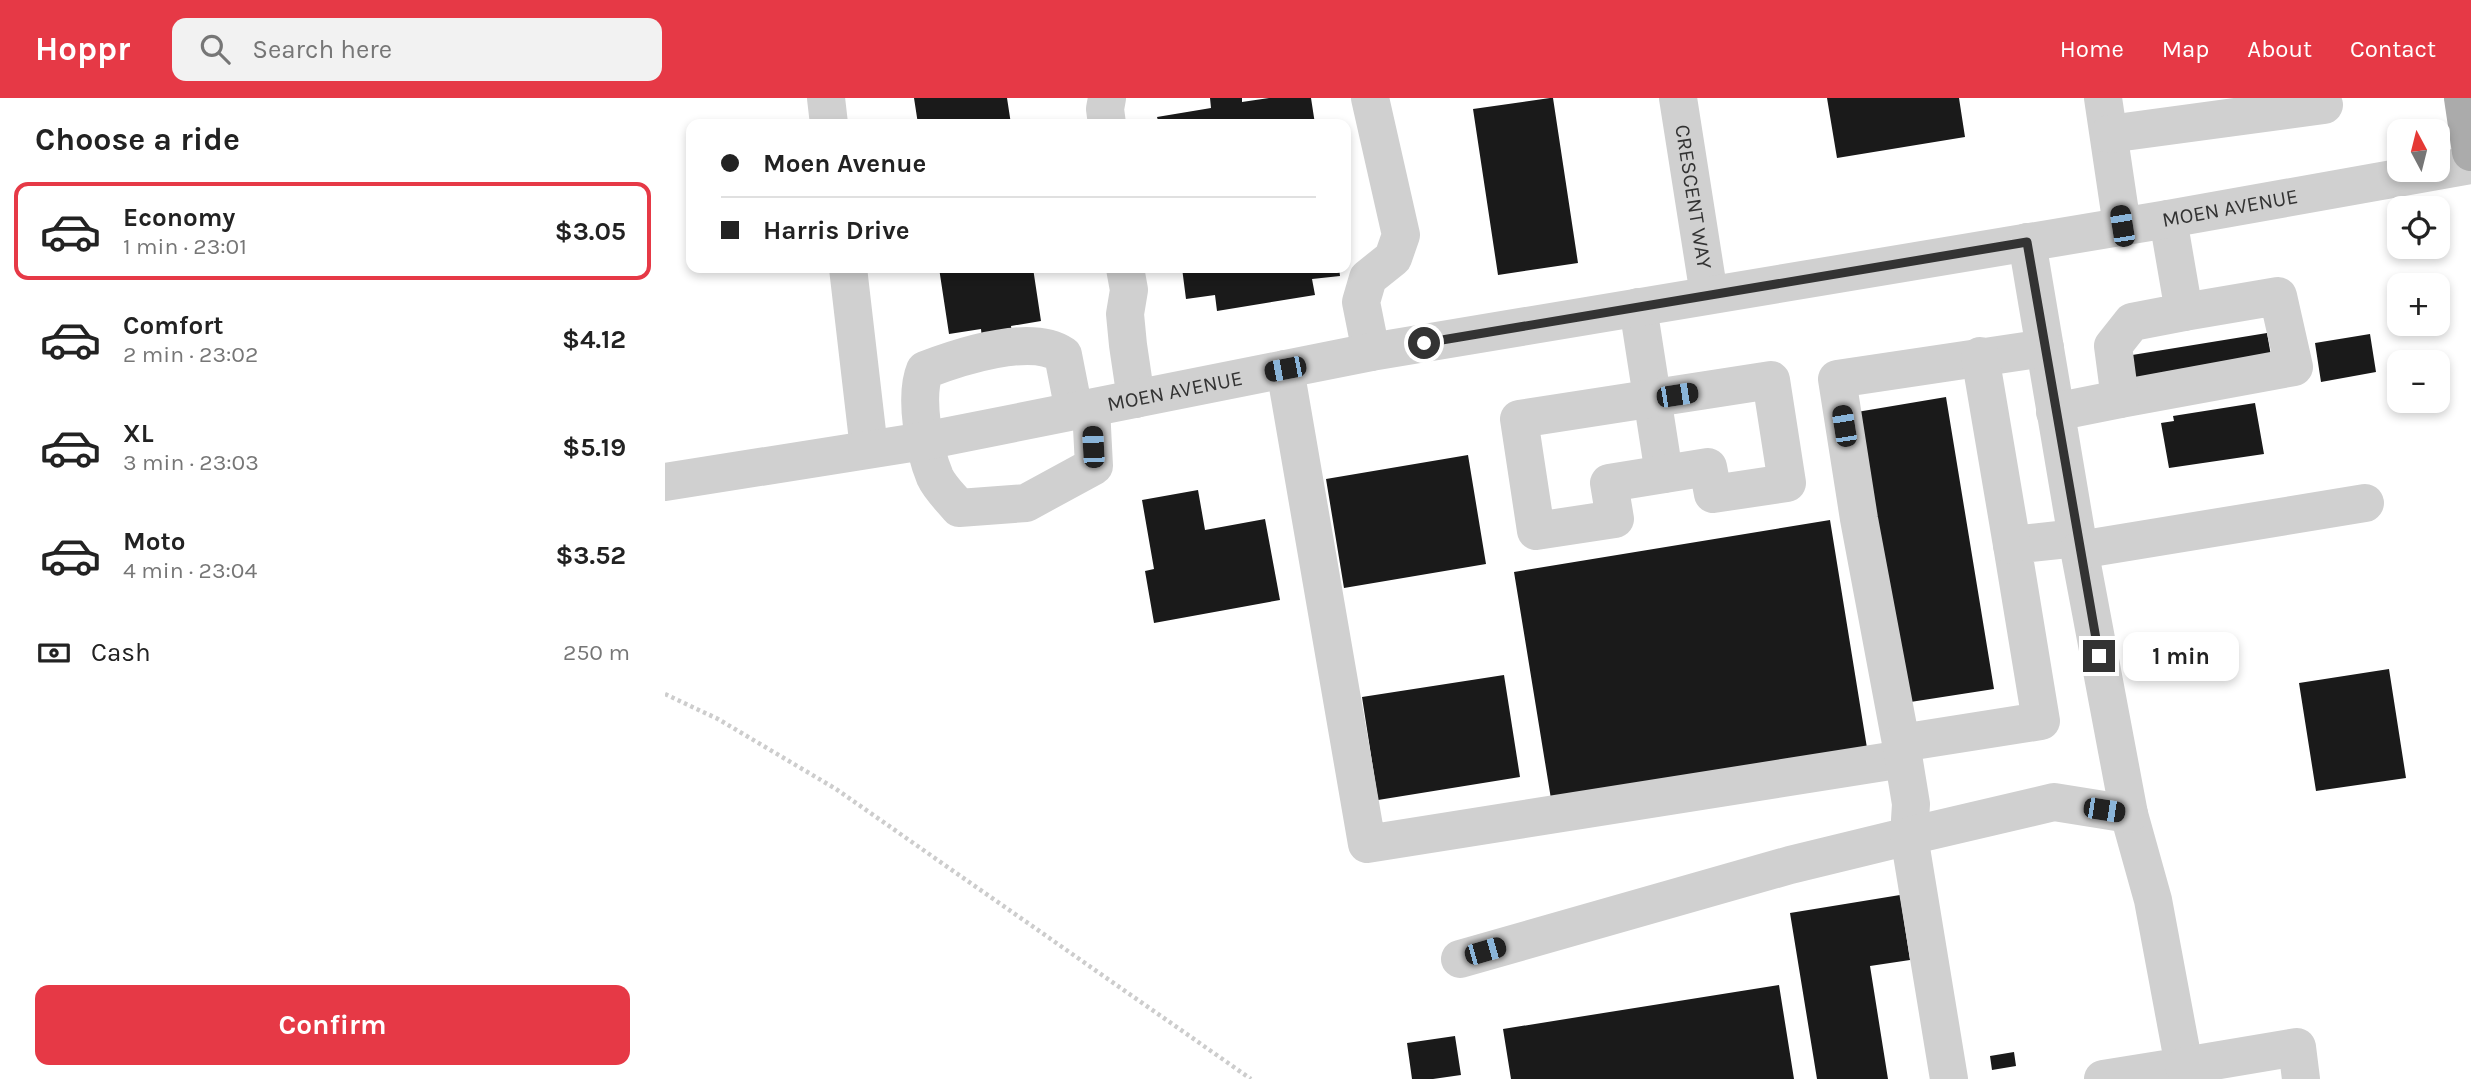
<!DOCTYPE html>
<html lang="en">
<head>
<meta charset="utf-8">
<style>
  :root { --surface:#fff; --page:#f2f2f2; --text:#222; --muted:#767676; --line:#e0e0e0; --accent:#e63946 }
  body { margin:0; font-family:Karla,sans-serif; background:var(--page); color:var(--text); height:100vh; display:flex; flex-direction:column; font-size:26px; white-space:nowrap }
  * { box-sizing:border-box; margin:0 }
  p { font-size:23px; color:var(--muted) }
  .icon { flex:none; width:38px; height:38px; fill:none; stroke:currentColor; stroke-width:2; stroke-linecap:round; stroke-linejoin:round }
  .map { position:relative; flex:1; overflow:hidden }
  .details { display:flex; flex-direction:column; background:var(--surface); width:665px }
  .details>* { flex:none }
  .banner { position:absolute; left:21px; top:21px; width:665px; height:154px; border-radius:14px; box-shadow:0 4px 10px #0003; display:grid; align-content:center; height:154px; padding:0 35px; background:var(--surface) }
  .needle { width:46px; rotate:353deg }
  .tools { position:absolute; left:1722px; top:21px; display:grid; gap:14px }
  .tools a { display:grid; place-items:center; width:63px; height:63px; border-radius:14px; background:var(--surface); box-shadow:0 4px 10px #0003; font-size:35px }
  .end { position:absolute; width:32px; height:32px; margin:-16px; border:9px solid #333; background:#fff; box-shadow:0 0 0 4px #fff }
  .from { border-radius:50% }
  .bubble { position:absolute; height:49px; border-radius:14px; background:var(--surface); box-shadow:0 4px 10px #0003; font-size:23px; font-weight:700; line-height:49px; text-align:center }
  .car { position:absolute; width:21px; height:42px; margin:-21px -10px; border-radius:9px; box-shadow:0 0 5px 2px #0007; background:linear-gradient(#222 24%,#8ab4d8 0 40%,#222 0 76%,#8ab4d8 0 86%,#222 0) }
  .banner b { display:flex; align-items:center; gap:24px; height:66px; font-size:26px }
  .banner b+b { border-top:2px solid var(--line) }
  .banner i { width:18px; height:18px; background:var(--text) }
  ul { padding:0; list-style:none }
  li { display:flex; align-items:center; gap:21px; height:98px; margin:0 14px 10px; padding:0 21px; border:4px solid transparent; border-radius:14px }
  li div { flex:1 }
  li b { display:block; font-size:26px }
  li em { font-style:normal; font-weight:700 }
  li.current { border-color:var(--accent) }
  li>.icon { width:63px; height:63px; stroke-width:1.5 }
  h2 { padding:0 35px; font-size:32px; line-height:84px }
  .pay { display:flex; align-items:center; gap:18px; height:77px; padding:0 35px; font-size:26px }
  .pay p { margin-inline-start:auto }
  .cta { display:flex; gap:14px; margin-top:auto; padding:14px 35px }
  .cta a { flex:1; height:80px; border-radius:14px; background:var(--accent); color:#fff; font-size:28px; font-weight:700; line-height:80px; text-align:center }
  header { display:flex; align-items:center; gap:42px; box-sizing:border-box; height:98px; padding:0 35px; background:var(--accent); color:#fff }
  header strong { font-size:33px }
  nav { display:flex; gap:38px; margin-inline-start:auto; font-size:24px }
  .search { width:490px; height:63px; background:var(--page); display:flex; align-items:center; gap:18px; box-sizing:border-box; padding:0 24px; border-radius:14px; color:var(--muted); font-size:26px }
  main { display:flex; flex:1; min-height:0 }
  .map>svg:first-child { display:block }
</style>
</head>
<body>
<header>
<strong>Hoppr</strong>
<div class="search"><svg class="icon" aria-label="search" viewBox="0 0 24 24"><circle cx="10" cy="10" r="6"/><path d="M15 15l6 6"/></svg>Search here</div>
<nav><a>Home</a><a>Map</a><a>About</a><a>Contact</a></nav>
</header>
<main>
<section class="details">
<h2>Choose a ride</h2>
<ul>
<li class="current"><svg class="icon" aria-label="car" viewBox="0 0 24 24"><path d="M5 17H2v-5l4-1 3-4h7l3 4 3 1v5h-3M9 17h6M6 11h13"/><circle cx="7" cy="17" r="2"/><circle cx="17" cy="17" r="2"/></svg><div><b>Economy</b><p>1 min · 23:01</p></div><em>$3.05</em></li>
<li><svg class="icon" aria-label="car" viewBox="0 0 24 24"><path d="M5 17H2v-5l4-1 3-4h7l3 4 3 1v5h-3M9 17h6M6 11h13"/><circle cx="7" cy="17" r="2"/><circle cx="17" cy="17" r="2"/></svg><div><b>Comfort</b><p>2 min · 23:02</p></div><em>$4.12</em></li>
<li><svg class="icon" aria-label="car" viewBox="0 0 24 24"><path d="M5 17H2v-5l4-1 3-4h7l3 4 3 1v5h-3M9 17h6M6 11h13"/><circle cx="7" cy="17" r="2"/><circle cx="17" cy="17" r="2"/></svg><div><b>XL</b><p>3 min · 23:03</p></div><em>$5.19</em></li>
<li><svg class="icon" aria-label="car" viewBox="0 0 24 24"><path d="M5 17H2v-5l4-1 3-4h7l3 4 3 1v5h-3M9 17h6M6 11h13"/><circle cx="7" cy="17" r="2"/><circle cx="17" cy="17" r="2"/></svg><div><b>Moto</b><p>4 min · 23:04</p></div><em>$3.52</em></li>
</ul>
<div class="pay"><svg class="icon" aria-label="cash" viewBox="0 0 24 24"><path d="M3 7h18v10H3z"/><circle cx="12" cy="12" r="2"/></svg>Cash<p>250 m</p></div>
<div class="cta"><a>Confirm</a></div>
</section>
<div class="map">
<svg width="1806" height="981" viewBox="0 0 1806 981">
  <rect width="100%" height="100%" fill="#fff"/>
  <!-- building -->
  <path fill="#1a1a1a" d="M249 0H342L346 26H253Z
    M545 0H577V4L604 0H646L650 26H494L492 19 546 10Z
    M885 0H888L913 165 833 177 808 11Z
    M1162 0H1294L1300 39 1172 60Z
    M274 170H368L376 223 346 228 347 236 317 241 316 231 284 236Z
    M517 170H674L675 178 647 181 650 197 552 213 550 197 521 201Z
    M1602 235 1608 269 1466 292 1461 258Z
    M1705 236 1711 274 1656 284 1650 245Z
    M1281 299 1329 591 1239 605 1192 314Z
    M1590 305 1599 356 1504 370 1496 325 1509 323 1508 318Z
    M803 357 821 466 679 490 661 381Z
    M533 392 540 432 600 421 615 502 489 525 480 473 489 471 477 402Z
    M1165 422 1202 650 886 701 849 474Z
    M1724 571 1741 680 1651 693 1634 585Z
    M839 577 855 679 713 702 697 599Z
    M1235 797 1245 862 1205 868 1223 981H1152L1125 815Z
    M1114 887 1129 981H846L838 931Z
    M790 938 796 977 768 981H747L742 945Z
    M1349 954 1351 968 1327 972 1325 958Z"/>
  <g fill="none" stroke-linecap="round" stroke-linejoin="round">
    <!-- path -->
    <path stroke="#cdcdcd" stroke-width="4.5" stroke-dasharray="3.5 3.5" stroke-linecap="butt" d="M0 596 53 621 171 691 586 981"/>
    <!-- minor -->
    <g stroke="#d0d0d0" stroke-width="38">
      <path d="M161 0 164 26"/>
      <path d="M705 0 736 137 728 160 703 180 696 204 706 254"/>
      <path id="s1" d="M1013 0 1044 197"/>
      <path d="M1438 0 1457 128"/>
      <path d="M442 26 440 11 442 0"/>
      <path d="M1444 36 1659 7"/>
      <path d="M1362 144 1412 440 1464 716 1488 802 1519 968 1438 981"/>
      <path d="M183 170 204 351"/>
      <path d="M460 170 464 192 460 216 463 247 471 301"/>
      <path d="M973 209 999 376"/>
      <path d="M1380 250 1172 281 1194 421 1236 645 1376 623 1347 447 1412 440"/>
      <path d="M1315 258 1347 447"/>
      <path d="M620 271 702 746 1238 661"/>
      <path d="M1106 282 1122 385 1048 396 1043 369 944 385 950 421 871 433 854 321Z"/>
      <path d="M1455 301 1629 269 1613 198 1519 214"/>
      <path d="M409 313 398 257C366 235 294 259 260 272 249 298 259 353 270 379 275 390 286 400 294 410L361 405 429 368 426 310"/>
      <path d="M1390 314 1455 301 1448 248 1467 224 1519 214 1503 121"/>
      <path id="s2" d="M0 384 259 343 706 254 1503 121 1806 67"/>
      <path d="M1414 452 1700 405"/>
      <path d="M795 861 1125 767 1244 738 1246 706 1236 645"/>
      <path d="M1519 968 1632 949 1636 981"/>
      <path d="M1284 981 1244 738 1389 704 1464 716"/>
    </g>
    <!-- major -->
    <path stroke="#ababab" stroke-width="38" d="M1798 0 1806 54"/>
  </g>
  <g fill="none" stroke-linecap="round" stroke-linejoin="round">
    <!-- route -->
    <path stroke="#333" stroke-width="9" d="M759 245 1362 144 1434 558"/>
  </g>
  <g text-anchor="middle" stroke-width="7" stroke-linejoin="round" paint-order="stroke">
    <!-- street labels -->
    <g font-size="21" fill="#333" stroke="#fff">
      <text dy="7" stroke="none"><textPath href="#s1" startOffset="100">CRESCENT WAY</textPath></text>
      <text dy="7" stroke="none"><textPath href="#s2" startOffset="1589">MOEN AVENUE</textPath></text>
      <text dy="7" stroke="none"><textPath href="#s2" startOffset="518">MOEN AVENUE</textPath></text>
    </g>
  </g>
</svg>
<div class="tools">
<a><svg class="needle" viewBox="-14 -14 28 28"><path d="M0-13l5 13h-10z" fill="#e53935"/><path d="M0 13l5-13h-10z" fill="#767676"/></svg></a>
<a><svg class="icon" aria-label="locate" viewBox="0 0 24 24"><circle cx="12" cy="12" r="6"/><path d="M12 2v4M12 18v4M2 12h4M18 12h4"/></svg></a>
<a>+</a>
<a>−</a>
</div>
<i class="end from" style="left:759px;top:245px"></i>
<i class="end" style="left:1434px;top:558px"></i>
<div class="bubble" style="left:1458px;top:534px;width:116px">1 min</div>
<i class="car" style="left:1457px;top:128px;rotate:351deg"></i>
<i class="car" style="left:620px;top:271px;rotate:259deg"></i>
<i class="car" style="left:1012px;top:297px;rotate:81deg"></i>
<i class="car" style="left:1179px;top:328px;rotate:351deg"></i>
<i class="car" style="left:428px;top:349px;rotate:357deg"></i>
<i class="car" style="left:1439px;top:712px;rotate:99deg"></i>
<i class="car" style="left:820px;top:853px;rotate:74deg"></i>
<div class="banner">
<b><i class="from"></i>Moen Avenue</b>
<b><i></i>Harris Drive</b>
</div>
</div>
</main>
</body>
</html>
